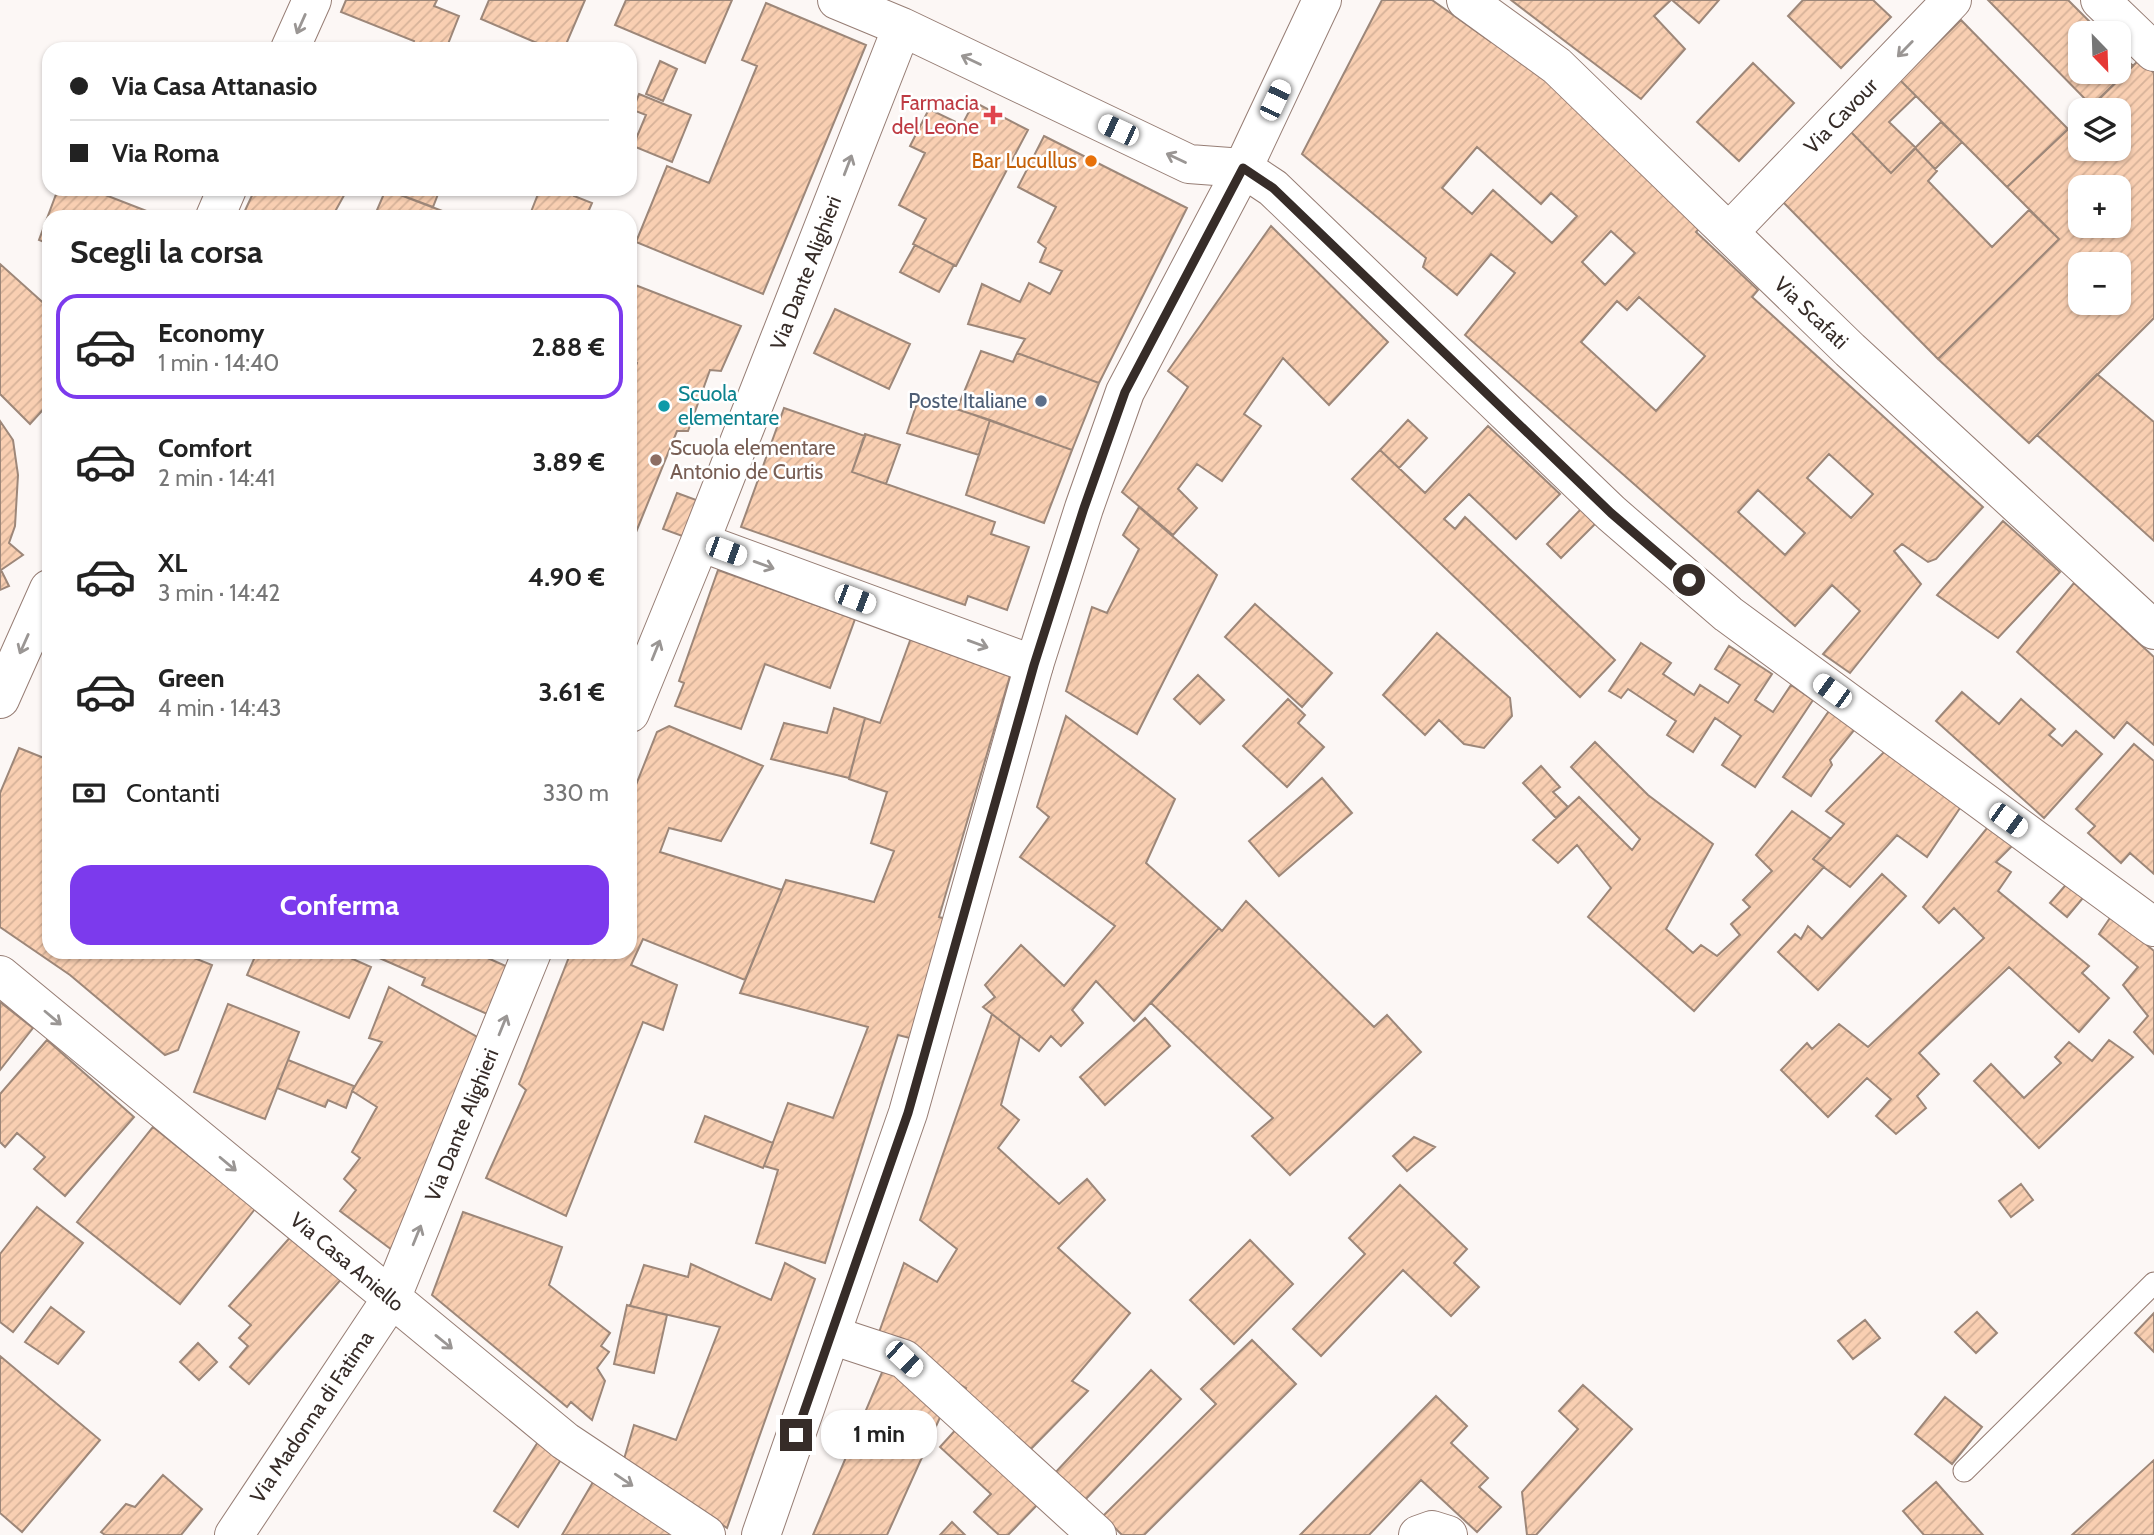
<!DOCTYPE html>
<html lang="it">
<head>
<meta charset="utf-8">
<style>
  :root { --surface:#fff; --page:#f2f2f2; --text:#222; --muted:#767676; --line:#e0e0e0; --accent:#7c3aed }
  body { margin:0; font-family:Cabin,sans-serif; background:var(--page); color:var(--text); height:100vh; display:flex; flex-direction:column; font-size:26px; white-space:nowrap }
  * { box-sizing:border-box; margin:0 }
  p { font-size:23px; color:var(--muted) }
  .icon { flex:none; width:38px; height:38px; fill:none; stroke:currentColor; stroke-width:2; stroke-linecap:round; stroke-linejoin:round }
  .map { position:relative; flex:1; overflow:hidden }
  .details { position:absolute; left:42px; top:210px; width:595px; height:749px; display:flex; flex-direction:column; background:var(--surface); border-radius:21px; box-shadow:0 2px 5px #0004 }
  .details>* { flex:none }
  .hud { position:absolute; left:42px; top:42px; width:595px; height:154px; border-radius:21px; box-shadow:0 2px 5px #0004; display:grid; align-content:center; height:154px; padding:0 28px; background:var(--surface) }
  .needle { width:46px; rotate:157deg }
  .tools { position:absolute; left:2068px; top:21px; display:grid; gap:14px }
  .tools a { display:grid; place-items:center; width:63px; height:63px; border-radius:14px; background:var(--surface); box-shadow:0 2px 5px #0004; font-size:35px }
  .end { position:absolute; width:32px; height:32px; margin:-16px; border:9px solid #362c28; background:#fff; box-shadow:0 0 0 4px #fff }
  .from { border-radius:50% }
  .bubble { position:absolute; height:49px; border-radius:21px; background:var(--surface); box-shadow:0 2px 5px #0004; font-size:23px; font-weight:700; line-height:49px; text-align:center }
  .car { position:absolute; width:21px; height:42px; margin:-21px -10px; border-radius:9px; box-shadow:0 0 5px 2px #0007; background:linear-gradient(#fff 24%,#345 0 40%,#fff 0 76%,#345 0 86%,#fff 0) }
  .hud b { display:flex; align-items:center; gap:24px; height:66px; font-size:26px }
  .hud b+b { border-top:2px solid var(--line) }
  .hud i { width:18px; height:18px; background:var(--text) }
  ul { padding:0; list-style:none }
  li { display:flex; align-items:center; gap:21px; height:105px; margin:0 14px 10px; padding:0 14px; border:4px solid transparent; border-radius:21px }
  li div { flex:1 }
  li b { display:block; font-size:26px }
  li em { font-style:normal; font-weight:700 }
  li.selected { border-color:var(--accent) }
  li>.icon { width:63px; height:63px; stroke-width:1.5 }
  h2 { padding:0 28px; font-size:32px; line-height:84px }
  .pay { display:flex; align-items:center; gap:18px; height:77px; padding:0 28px; font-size:26px }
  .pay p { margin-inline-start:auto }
  .cta { display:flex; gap:14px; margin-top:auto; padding:14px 28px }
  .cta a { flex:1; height:80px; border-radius:21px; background:var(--accent); color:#fff; font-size:28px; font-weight:700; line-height:80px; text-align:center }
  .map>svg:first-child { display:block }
</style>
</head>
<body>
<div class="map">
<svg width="2154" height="1535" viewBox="0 0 2154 1535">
  <defs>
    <pattern id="building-hatch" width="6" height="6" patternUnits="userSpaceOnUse" patternTransform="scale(1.75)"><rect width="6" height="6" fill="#f9cfb2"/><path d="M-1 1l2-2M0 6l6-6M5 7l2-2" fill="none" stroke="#d6b299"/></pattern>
  </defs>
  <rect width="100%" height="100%" fill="#fcf7f5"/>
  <!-- building -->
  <path fill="url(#building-hatch)" stroke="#9d8779" stroke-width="2" fill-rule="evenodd" d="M346 0H437L434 6 459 16 446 49H411L414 41 341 12Z
    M489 0H585L564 49H551L481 19Z
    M626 0H732L705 63 615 25Z
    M1382 0H1432L1491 42 1497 35 1707 220 1696 232 1758 290 1752 297 1983 507 1936 559 1928 562 1902 544 1894 551 1921 584 1850 673 1823 654 1860 611 1832 585 1795 626 1465 335 1515 273 1491 254 1457 295 1423 267 1426 258 1302 154ZM1477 147 1541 204 1551 193 1577 216 1552 243 1493 190 1472 214 1442 188ZM1611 231 1635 253 1605 285 1582 262ZM1639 297 1705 356 1656 411 1581 342 1617 301 1627 310ZM1829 454 1873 494 1851 518 1807 478ZM1758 490 1805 533 1785 555 1738 512Z
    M1511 0H1671L1654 16 1685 49 1641 99Z
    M1672 0H1719L1699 23Z
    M1803 0H1873L1891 17 1841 68 1788 16Z
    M1988 0H2068L2101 33H2081V72H2119V52L2133 66 2092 106Z
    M766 3 866 45 763 294 636 242 667 166 709 183 757 66 742 60Z
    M1961 20 2068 129 2007 187 1900 80Z
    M2140 59 2154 73V318L2029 443 1938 359 2059 239 2007 187 2081 117V149H2119V110H2087ZM2081 187H2119V226H2081ZM2081 264H2119V303H2081Z
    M660 61 677 69 663 101 646 94Z
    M1753 63 1794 103 1739 161 1697 122Z
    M1900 80 1916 96 1889 122 1916 148 1891 173 1849 130Z
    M639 94 691 115 672 162 633 146 646 115 633 110Z
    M974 102 1028 130 956 266 913 244 926 219 899 205 925 153 910 146 929 109 962 125Z
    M1941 122 1962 142 1935 169 1915 148Z
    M1849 130 1891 173 1915 148 1937 171 1928 181 1992 247 2029 210 2059 239 1938 359 1780 199Z
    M1044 136 1187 208 1099 383 1017 353 1025 339 968 324 982 284 1020 302 1029 283 1050 294 1062 271 1040 262 1046 248 1038 242 1056 207 1018 187Z
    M58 189H90L162 217H49V244L39 240Z
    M255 189H346L347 190 332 217H242Z
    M386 189 390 191 458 217H374Z
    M391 189H440L433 207 390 191Z
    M540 189H577L574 196 592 203 586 217H542L531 212Z
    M1271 226 1388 342 1329 405 1283 358 1244 414 1261 426 1222 481 1197 464 1178 489 1197 508 1173 535 1122 492 1188 387 1168 371Z
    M915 245 954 265 939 292 900 272Z
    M0 264 49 308V403L30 424 0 394Z
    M630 283 741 326 721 371 710 370 688 431H677L630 547V380L637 363 630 359Z
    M835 309 910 344 889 389 814 353Z
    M981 351 1013 362 1017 353 1099 383 1072 450 957 409Z
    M2097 374 2154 422V541L2037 435Z
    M919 397 990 420 979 455 907 433Z
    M784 408 865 436 852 472 995 522 991 534 1029 547 1007 610 968 596 965 605 741 527Z
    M990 420 1072 450 1044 523 966 495Z
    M1408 420 1427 438 1399 468 1380 450Z
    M0 421 13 440 18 475 15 526 9 543 23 555 1 570 9 586 0 590Z
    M1488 426 1560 494 1516 539 1469 494 1444 519 1455 529 1465 517 1615 660 1580 697 1352 479 1380 450 1425 493Z
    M865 434 900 445 886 484 852 472Z
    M677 493 699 501 685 537 663 529Z
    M1139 507 1217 575 1137 734 1066 691 1092 607 1107 613 1139 549 1123 535Z
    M1583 507 1598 521 1561 558 1547 544Z
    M2003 521 2060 572 1998 638 1937 595Z
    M718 570 855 619 830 688 765 664 741 729 675 706 684 683 679 681Z
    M2074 583 2154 657V745L2127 722 2114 738 2017 652Z
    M1255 604 1332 673 1302 707 1225 637Z
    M1437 633 1510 698 1512 716 1484 748 1464 744 1439 720 1425 735 1383 695Z
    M911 638 1012 669 939 917 950 920 910 1038 898 1035 825 1263 756 1243 778 1170 764 1166 788 1103 833 1118 868 1027 740 993 786 880 874 902 894 851 871 843 887 792 849 779 865 718 880 723Z
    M1641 643 1671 663 1663 674 1694 695 1700 685 1728 703 1740 685 1715 669 1729 646 1772 674 1755 700 1773 712 1791 685 1813 700 1755 787 1722 765 1741 736 1715 718 1693 752 1667 735 1676 721 1628 689 1621 698 1609 691Z
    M1198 675 1224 700 1200 724 1174 699Z
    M1962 692 1999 724 2021 699 2055 729 2049 735 2062 746 2076 731 2102 754 2044 818 1936 721Z
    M1288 699 1305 715 1298 723 1324 747 1287 787 1243 746Z
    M834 708 865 718 849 778 771 759 784 723 827 733Z
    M1829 711 1855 729 1830 760 1832 765 1811 796 1783 777Z
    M1066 716 1175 799 1146 863 1219 928 1134 1021 1096 981 1072 1010 1083 1023 1061 1046 1051 1036 1039 1051 983 1007 995 997 985 985 1021 945 1064 986 1115 926 1020 857 1049 817 1037 807Z
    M669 726 763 766 721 841 669 828 660 852 782 890 745 980 643 939 631 965 677 985 663 1030 643 1022 566 1216 486 1178 526 1090 519 1084 571 952H630V800L657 732Z
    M1595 742 1648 795 1713 844 1666 929 1693 953 1701 945 1717 956 1740 935 1731 924 1750 907 1743 900 1772 871 1756 855 1792 811 1831 839 1813 859 1824 867 1694 1011 1588 917 1611 888 1577 845 1558 863 1533 840 1579 797 1632 850 1640 839 1571 767Z
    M2134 744 2154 761V874L2130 853 2121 863 2088 833 2095 826 2076 809Z
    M19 748 49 760V952H179L212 965 178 1050 165 1055 70 975 0 927V793Z
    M1887 749 1962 805 1927 857 1897 835 1850 887 1813 859 1844 824 1826 811Z
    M1541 766 1560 787 1553 792 1568 807 1556 818 1523 783Z
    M1322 778 1352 813 1279 876 1249 841Z
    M1992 822 2015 843 1996 862 2011 872 1998 891 2089 966 2082 973 2109 998 2079 1032 2009 967 1919 1053 1939 1074 1917 1096 1926 1108 1896 1134 1876 1116 1891 1099 1867 1078 1828 1117 1781 1070 1807 1043 1812 1049 1839 1024 1868 1047 1984 938 1954 908 1939 923 1923 907Z
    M1882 874 1906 896 1818 990 1778 952 1795 934 1801 939 1808 926 1822 939Z
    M2071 879 2087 893 2067 917 2050 903Z
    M1246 901 1374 1027 1387 1015 1421 1052 1290 1175 1252 1136 1273 1118 1151 1003 1219 928 1222 931Z
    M2112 915 2154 951V1054L2134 1032 2148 1016 2123 985 2138 967 2099 934Z
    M257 952H337L371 967 349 1018 247 975Z
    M474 952 508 967 487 1014 422 985 425 978 368 953Z
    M389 987 479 1038 392 1250 340 1211 356 1190 344 1179 360 1158 352 1152 377 1107 352 1091 382 1042 369 1038Z
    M0 1002 33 1028 0 1070Z
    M228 1004 299 1032 265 1119 194 1092Z
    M992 1014 1020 1036 1001 1105 1019 1120 998 1148 1059 1204 1087 1179 1105 1200 1058 1248 1130 1313 1072 1381 1088 1391 1024 1456 960 1396 966 1388 877 1338 904 1263 937 1282 957 1249 920 1220Z
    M1145 1018 1170 1046 1105 1105 1080 1077Z
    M47 1040 134 1117 65 1196 34 1169 45 1157 17 1133 5 1147 0 1142V1094Z
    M2109 1040 2133 1057 2039 1148 1974 1081 1991 1064 2024 1098 2061 1063 2055 1057 2069 1042 2092 1061Z
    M288 1060 354 1086 346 1108 328 1100 325 1107 277 1088Z
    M705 1116 773 1143 763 1168 695 1142Z
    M153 1127 255 1209 180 1304 77 1222Z
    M1414 1137 1435 1147 1407 1171 1393 1156Z
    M2021 1184 2033 1200 2011 1217 1999 1201Z
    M1400 1185 1467 1249 1454 1263 1479 1287 1451 1316 1403 1270 1321 1356 1293 1329 1365 1254 1349 1238Z
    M37 1207 83 1243 13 1332 0 1322V1254Z
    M463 1212 562 1247 549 1285 610 1333 601 1346 609 1352 597 1368 605 1381 592 1420 571 1402 567 1407 432 1295Z
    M294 1233 344 1276 249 1384 230 1367 248 1346 239 1338 251 1325 229 1306Z
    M1250 1240 1293 1284 1234 1344 1190 1300Z
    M785 1263 815 1279 727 1528 624 1459 634 1425 676 1440 720 1327 630 1306 644 1265 688 1277 691 1264 771 1300Z
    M627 1305 667 1315 654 1373 614 1364Z
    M51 1307 84 1332 58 1364 25 1342Z
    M1977 1312 1997 1333 1976 1353 1955 1332Z
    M2154 1313V1352L2135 1333Z
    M1865 1320 1880 1338 1853 1359 1838 1341Z
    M1252 1340 1296 1384 1144 1535H1122L1103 1516 1216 1404 1201 1389Z
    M198 1343 217 1362 199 1380 180 1362Z
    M0 1356 100 1440 22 1532 0 1513Z
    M886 1363 946 1404 887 1535H813Z
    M1151 1370 1181 1399 1083 1502 1054 1474Z
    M1583 1385 1632 1429 1536 1535H1527L1522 1492 1578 1429 1559 1411Z
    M1436 1396 1467 1426 1451 1443 1488 1478 1479 1487 1501 1507 1477 1532 1421 1480 1369 1535H1300Z
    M1945 1397 1982 1427 1952 1464 1915 1434Z
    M960 1425 1041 1501 1008 1535H999L974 1512 991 1494 940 1447Z
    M538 1442 562 1458 518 1527 494 1511Z
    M2154 1460V1535H2072Z
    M163 1475 202 1509 181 1535H105L101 1532 126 1504 135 1507Z
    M596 1477 685 1535H562Z
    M1936 1482 1983 1535H1924L1903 1511Z
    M952 1522 965 1535H940Z"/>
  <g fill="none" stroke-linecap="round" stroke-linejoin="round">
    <!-- service casing -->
    <g stroke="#967d74" stroke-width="23">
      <path id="service" d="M1964 1471 2154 1283"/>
    </g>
    <!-- minor casing -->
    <g stroke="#967d74" stroke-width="40">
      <path id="minor" d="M837 0 902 27 1189 164 1243 168 1273 188 1611 513 1728 614 2154 927
        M2100 0 2154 52
        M290 49 312 0
        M215 217 227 189
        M1729 232 1952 0
        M700 542 1034 665
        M0 699 49 589
        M630 713 700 542 902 27
        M0 975 565 1441 706 1535
        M831 1335 904 1359 1097 1535
        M234 1535 391 1299 532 952
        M1418 1535 1432 1530 1448 1535"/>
    </g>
    <!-- tertiary casing -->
    <g stroke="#967d74" stroke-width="40">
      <path id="tertiary" d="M1466 0 1557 66 1850 350 2154 630"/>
    </g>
    <!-- secondary casing -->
    <g stroke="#967d74" stroke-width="40">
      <path id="secondary" d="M761 1535 908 1113 1034 665 1084 508 1125 392 1243 168 1322 0"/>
    </g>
    <!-- service -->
    <use href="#service" stroke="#fff" stroke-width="21"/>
    <!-- minor -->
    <use href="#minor" stroke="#fff" stroke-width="38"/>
    <!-- tertiary -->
    <use href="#tertiary" stroke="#fff" stroke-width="38"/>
    <!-- secondary -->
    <use href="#secondary" stroke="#fff" stroke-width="38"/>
  </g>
  <!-- one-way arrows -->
  <defs><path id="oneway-shaft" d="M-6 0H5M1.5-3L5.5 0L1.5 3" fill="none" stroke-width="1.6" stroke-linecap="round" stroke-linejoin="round" transform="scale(1.75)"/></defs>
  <g stroke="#9a9694">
    <use href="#oneway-shaft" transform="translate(301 24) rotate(114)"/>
    <use href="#oneway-shaft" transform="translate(1905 49) rotate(134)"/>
    <use href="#oneway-shaft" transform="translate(971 60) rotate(-155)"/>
    <use href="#oneway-shaft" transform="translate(1176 158) rotate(-155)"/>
    <use href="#oneway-shaft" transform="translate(848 165) rotate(-69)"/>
    <use href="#oneway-shaft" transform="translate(764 565) rotate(20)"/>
    <use href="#oneway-shaft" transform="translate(24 644) rotate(114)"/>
    <use href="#oneway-shaft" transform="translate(978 644) rotate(20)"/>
    <use href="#oneway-shaft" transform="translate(656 650) rotate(-68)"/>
    <use href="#oneway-shaft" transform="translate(53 1018) rotate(40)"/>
    <use href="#oneway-shaft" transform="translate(503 1025) rotate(-68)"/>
    <use href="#oneway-shaft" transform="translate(228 1164) rotate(40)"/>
    <use href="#oneway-shaft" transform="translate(417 1235) rotate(-68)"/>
    <use href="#oneway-shaft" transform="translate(444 1342) rotate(39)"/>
    <use href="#oneway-shaft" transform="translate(624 1480) rotate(34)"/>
  </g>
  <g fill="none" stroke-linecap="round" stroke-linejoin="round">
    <!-- route -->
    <path stroke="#362c28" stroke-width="9" d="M796 1435 908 1113 1034 665 1084 508 1125 392 1243 168 1273 188 1611 513 1689 580"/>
  </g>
  <!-- markers -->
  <path fill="#e0444e" stroke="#fff" stroke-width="2.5" d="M989.5 104.5h7v7h7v7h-7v7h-7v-7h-7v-7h7z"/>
  <circle fill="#e8710a" stroke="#fff" stroke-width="2.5" cx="1091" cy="161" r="7"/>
  <circle fill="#5c6f8a" stroke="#fff" stroke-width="2.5" cx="1041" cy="401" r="7"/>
  <circle fill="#0f9aa8" stroke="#fff" stroke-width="2.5" cx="664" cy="406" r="7"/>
  <circle fill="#8d6e63" stroke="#fff" stroke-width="2.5" cx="656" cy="460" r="7"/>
  <g text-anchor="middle" stroke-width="5" stroke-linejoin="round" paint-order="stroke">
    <!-- health labels -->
    <g font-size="21" fill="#be3a42" stroke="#fff" text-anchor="end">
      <text x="979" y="110">Farmacia<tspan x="979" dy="24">del Leone</tspan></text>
    </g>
    <!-- street labels -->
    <g font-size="21" fill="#362c28" stroke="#fff">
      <text transform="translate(1841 116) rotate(-46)" y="7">Via Cavour</text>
      <text transform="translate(806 273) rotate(-69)" y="7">Via Dante Alighieri</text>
      <text transform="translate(1811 313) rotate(44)" y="7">Via Scafati</text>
      <text transform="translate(462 1125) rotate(-68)" y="7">Via Dante Alighieri</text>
      <text transform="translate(347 1262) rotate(40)" y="7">Via Casa Aniello</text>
      <text transform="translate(312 1417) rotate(-56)" y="7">Via Madonna di Fatima</text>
    </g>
    <!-- food labels -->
    <g font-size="21" fill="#c56008" stroke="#fff" text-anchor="end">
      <text x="1077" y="168">Bar Lucullus</text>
    </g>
    <!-- culture labels -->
    <g font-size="21" fill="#0d838f" stroke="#fff" text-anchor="start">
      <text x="678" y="401">Scuola<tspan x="678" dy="24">elementare</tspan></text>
    </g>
    <!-- service labels -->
    <g font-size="21" fill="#4e5e75" stroke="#fff" text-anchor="end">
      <text x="1027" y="408">Poste Italiane</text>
    </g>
    <!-- education labels -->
    <g font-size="21" fill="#785e54" stroke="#fff" text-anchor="start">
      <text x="670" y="455">Scuola elementare<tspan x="670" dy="24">Antonio de Curtis</tspan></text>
    </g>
  </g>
</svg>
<div class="tools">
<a><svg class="needle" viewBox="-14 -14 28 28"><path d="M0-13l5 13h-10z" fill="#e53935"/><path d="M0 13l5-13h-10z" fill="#767676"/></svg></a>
<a><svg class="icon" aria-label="layers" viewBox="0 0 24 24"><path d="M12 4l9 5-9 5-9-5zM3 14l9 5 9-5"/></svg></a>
<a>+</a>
<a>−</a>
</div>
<i class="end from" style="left:1689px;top:580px"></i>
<i class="end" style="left:796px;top:1435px"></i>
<div class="bubble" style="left:821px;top:1410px;width:116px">1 min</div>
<i class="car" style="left:1275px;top:100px;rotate:25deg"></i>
<i class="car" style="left:1118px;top:130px;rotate:295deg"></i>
<i class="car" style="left:726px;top:551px;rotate:110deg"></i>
<i class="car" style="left:855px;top:599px;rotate:111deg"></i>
<i class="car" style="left:1832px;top:691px;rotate:306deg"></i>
<i class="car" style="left:2008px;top:820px;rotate:126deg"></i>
<i class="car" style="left:904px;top:1359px;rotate:133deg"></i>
<div class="hud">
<b><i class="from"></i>Via Casa Attanasio</b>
<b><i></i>Via Roma</b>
</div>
<section class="details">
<h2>Scegli la corsa</h2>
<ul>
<li class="selected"><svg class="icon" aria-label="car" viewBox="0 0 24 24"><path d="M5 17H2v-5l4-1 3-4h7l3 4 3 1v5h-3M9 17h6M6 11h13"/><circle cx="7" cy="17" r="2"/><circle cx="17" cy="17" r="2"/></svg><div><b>Economy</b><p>1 min · 14:40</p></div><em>2.88 €</em></li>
<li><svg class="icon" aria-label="car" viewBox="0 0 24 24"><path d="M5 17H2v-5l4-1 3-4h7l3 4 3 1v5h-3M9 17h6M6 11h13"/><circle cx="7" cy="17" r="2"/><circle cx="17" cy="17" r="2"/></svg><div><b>Comfort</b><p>2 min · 14:41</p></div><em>3.89 €</em></li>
<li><svg class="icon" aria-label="car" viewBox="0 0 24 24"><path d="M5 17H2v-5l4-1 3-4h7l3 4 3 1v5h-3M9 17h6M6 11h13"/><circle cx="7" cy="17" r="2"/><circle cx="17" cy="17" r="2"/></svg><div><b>XL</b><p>3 min · 14:42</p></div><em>4.90 €</em></li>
<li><svg class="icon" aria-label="car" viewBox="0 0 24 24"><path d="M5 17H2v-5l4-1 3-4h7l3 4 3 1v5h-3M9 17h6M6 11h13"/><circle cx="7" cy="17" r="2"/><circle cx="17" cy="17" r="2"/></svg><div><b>Green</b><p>4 min · 14:43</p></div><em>3.61 €</em></li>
</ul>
<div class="pay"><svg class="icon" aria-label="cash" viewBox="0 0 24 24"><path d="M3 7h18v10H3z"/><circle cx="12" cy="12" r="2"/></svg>Contanti<p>330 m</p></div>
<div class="cta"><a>Conferma</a></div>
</section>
</div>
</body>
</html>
